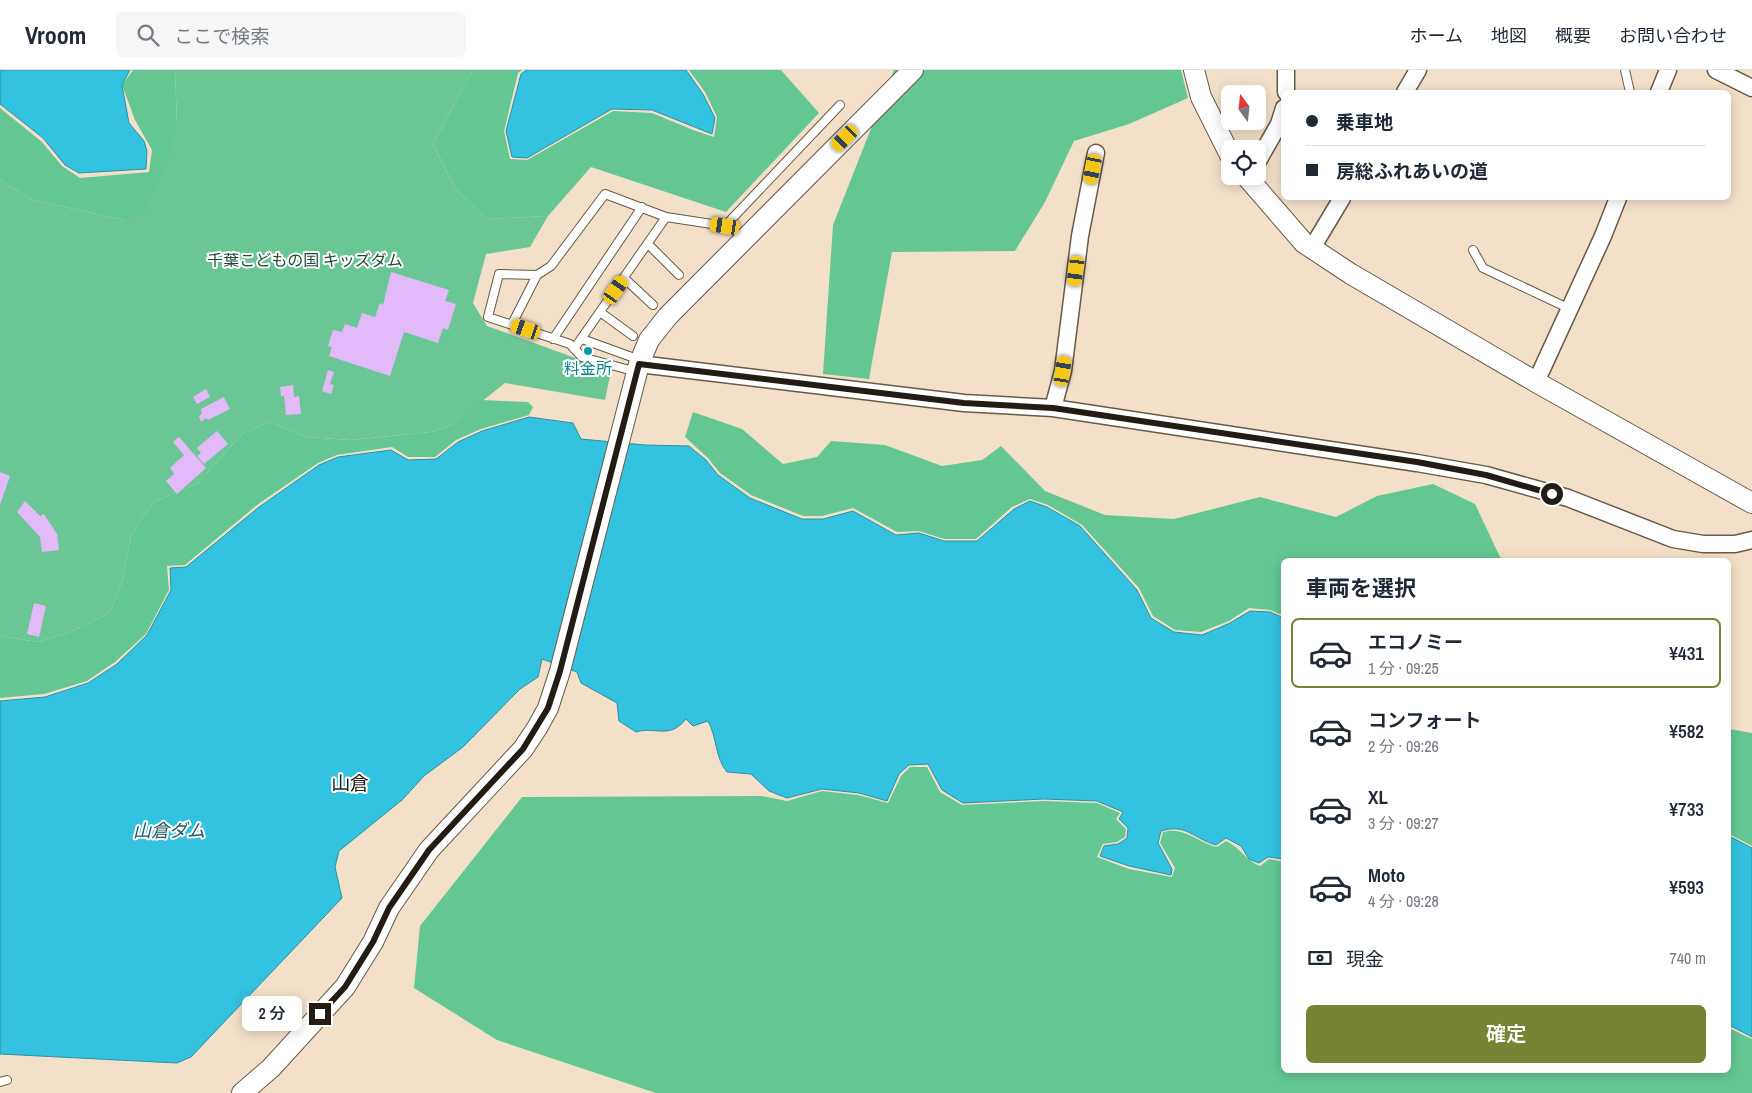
<!DOCTYPE html>
<html lang="ja">
<head>
<meta charset="utf-8">
<style>
  :root { --surface:#fff; --page:#f6f6f7; --text:#1f2937; --muted:#747a83; --line:#e0e1e3; --accent:#768533 }
  body { margin:0; font-family:"Archivo Narrow","Noto Sans JP",sans-serif; background:var(--page); color:var(--text); height:100vh; display:flex; flex-direction:column; font-size:19px; white-space:nowrap }
  * { box-sizing:border-box; margin:0 }
  p { font-size:16px; color:var(--muted) }
  .icon { flex:none; width:28px; height:28px; fill:none; stroke:currentColor; stroke-width:2; stroke-linecap:round; stroke-linejoin:round }
  .map { position:relative; flex:1; overflow:hidden }
  .side { position:absolute; left:1281px; top:488px; width:450px; height:515px; display:flex; flex-direction:column; background:var(--surface); border-radius:8px; box-shadow:0 2px 12px #0003 }
  .side>* { flex:none }
  .banner { position:absolute; left:1281px; top:20px; width:450px; height:110px; border-radius:8px; box-shadow:0 2px 12px #0003; display:grid; align-content:center; height:110px; padding:0 25px; background:var(--surface) }
  .needle { width:32px; rotate:345deg }
  .fabs { position:absolute; left:1221px; top:15px; display:grid; gap:10px }
  .fabs a { display:grid; place-items:center; width:45px; height:45px; border-radius:8px; background:var(--surface); box-shadow:0 2px 12px #0003; font-size:25px }
  .end { position:absolute; width:22px; height:22px; margin:-11px; border:6px solid #231c14; background:#fff; box-shadow:0 0 0 2px #fff }
  .from { border-radius:50% }
  .bubble { position:absolute; height:35px; border-radius:8px; background:var(--surface); box-shadow:0 2px 12px #0003; font-size:16px; font-weight:600; line-height:35px; text-align:center }
  .car { position:absolute; width:15px; height:30px; margin:-15px -8px; border-radius:6px; box-shadow:0 0 4px 1px #0007; background:linear-gradient(#f5c518 24%,#345 0 40%,#f5c518 0 76%,#345 0 86%,#f5c518 0) }
  .banner b { display:flex; align-items:center; gap:18px; height:48px; font-size:19px }
  .banner b+b { border-top:1px solid var(--line) }
  .banner i { width:12px; height:12px; background:var(--text) }
  ul { padding:0; list-style:none }
  li { display:flex; align-items:center; gap:15px; height:70px; margin:0 10px 8px; padding:0 15px; border:2px solid transparent; border-radius:8px }
  li div { flex:1 }
  li b { display:block; font-size:19px }
  li em { font-style:normal; font-weight:600 }
  li.on { border-color:var(--accent) }
  li>.icon { width:45px; height:45px; stroke-width:1.5 }
  h2 { padding:0 25px; font-size:22px; line-height:60px }
  .pay { display:flex; align-items:center; gap:12px; height:55px; padding:0 25px; font-size:19px }
  .pay p { margin-inline-start:auto }
  .action { display:flex; gap:10px; margin-top:auto; padding:10px 25px }
  .action a { flex:1; height:58px; border-radius:8px; background:var(--accent); color:#fff; font-size:20px; font-weight:600; line-height:58px; text-align:center }
  header { display:flex; align-items:center; gap:30px; box-sizing:border-box; height:70px; padding:0 25px; background:var(--surface); border-bottom:1px solid var(--line) }
  header strong { font-size:24px }
  nav { display:flex; gap:28px; margin-inline-start:auto; font-size:18px }
  .search { width:350px; height:45px; background:var(--page); display:flex; align-items:center; gap:12px; box-sizing:border-box; padding:0 18px; border-radius:8px; color:var(--muted); font-size:19px }
  .map>svg:first-child { display:block }
</style>
</head>
<body>
<header>
<strong>Vroom</strong>
<div class="search"><svg class="icon" aria-label="search" viewBox="0 0 24 24"><circle cx="10" cy="10" r="6"/><path d="M15 15l6 6"/></svg>ここで検索</div>
<nav><a>ホーム</a><a>地図</a><a>概要</a><a>お問い合わせ</a></nav>
</header>
<div class="map">
<svg width="1752" height="1023" viewBox="0 0 1752 1023">
  <rect width="100%" height="100%" fill="#f3e0c9"/>
  <!-- green -->
  <path fill="#6bc695" d="M175 0H473L433 74 455 118 487 149 548 146 530 177 486 184 473 233 487 256 611 301 605 330 505 313 454 354 431 362 351 370 306 367 270 352 242 364 198 413 154 432 131 465 123 509 110 543 70 562 38 572 0 566V110L33 130 124 150 177 55Z"/>
  <!-- forest -->
  <path fill="#64c793" d="M133 0H175L177 55 166 95 143 143 124 150 33 130 0 110V38L42 72 62 96 80 108 149 102 152 80 135 50 122 15Z
    M473 0H522L518 3 504 61 510 89 527 90 613 41 652 43 693 60 714 67 717 47 705 22 689 0H781L819 43 726 142 591 97 548 146 487 149 455 118 433 74Z
    M894 0H1181L1188 28 1129 54 1074 71 1045 132 1015 181 892 182 869 309 823 304 833 155Z
    M482 330 528 332 533 337 529 345 481 359 456 370 435 387H408L392 377 337 385 318 393 257 435 185 495 167 496 169 520 146 564 115 592 87 611 44 624 0 628V566L38 572 70 562 110 543 123 509 131 465 154 432 198 413 242 364 270 352 306 367 351 370 431 362 454 354Z
    M693 342 742 359 783 394 817 387 831 371 885 375 942 396 982 390 1001 376 1045 421 1105 445 1174 449 1260 427 1336 447 1377 426 1433 414 1475 434 1500 487 1504 490H1284V546L1270 540 1249 538 1229 551 1201 562 1175 560 1153 546 1139 518 1082 455 1048 435 1030 429 1012 437 976 469H944L919 461 897 462 853 438 822 446H803L751 425 720 403 708 388 685 367Z
    M1729 659 1752 663V776L1729 764Z
    M910 697H927L940 722 962 735 1044 731 1097 733 1120 743 1116 749 1126 759 1125 767 1117 772 1103 774 1097 787 1129 799 1172 807 1175 798 1160 773 1163 762C1184 756 1197 772 1217 777L1226 771C1242 779 1244 789 1260 796L1269 789 1284 792V1000H1729V958L1752 969V1023H656L497 970 414 918 420 856 522 727 762 726 787 731 822 721 858 725 888 733 901 706Z"/>
  <!-- water -->
  <path fill="#33c2df" stroke="#2e90a2" d="M0 0H130L122 15 129 53 144 71 147 81 146 99 79 103 65 95 43 68 0 34Z
    M526 0H686L703 24 715 48 712 64 652 40 612 39 527 88 512 87 506 61 521 4Z
    M529 347 573 353 581 369 645 375 689 376 706 390 718 405 750 428 802 449H823L853 441 896 465 919 463 944 471H977L1014 439 1030 431 1047 437 1080 456 1137 520 1151 548 1174 562 1202 565 1230 553 1250 541 1270 542 1284 548V789L1268 787 1259 793 1249 789 1241 776 1226 768 1216 775C1194 769 1186 753 1161 761L1158 773 1172 799 1171 805 1129 796 1100 786 1104 776 1118 774 1127 768 1128 758 1119 749 1123 742 1097 731 1044 729 963 733 942 720 928 694 909 695 899 704 887 731 859 723 822 719 787 728 769 721 751 704 727 702C715 688 717 667 708 651L693 656 686 649C669 670 656 656 636 662L619 651 617 633 581 613 577 602 542 589 538 607 520 619 463 677 424 706 402 730 339 781 335 797 342 828 191 987 177 993 0 984V631L45 627 88 613 117 594 147 565 171 520 170 498 186 497 259 437 319 395 338 387 391 380 408 390 436 389 458 372 482 361Z
    M1729 766 1752 778V967L1729 955Z"/>
  <!-- building -->
  <path fill="#e2bafa" d="M391 202 449 220 445 231 456 234 448 260 443 258 438 273 404 262 390 306 329 286 332 277 328 276 333 260 342 262 345 254 357 258 362 243 375 247 380 233 383 235Z
    M586 276 593 280 591 285 584 282Z
    M328 300 334 302 330 314 334 315 331 324 322 321Z
    M293 315 294 327 299 326 301 344 286 345 284 326H281L280 317Z
    M206 319 210 327 197 334 193 327Z
    M224 327 230 339 208 350 206 348 201 352 199 346 202 344 201 339Z
    M217 361 228 374 204 394 197 386 201 383 197 378Z
    M179 367 206 398 177 424 166 411 174 404 170 398 184 385 173 372Z
    M0 402 10 406 0 435Z
    M25 431 40 446 44 444 57 464 59 480 42 482 40 467 17 442Z
    M34 533 46 536 39 567 27 564Z"/>
  <g fill="none" stroke-linecap="round" stroke-linejoin="round">
    <!-- service casing -->
    <g stroke="#695946" stroke-width="10">
      <path id="service" d="M1625 0 1630 22
        M666 147 725 156 840 35
        M648 174 679 205
        M1473 180 1483 198 1570 239
        M537 205 551 196 605 124 666 147 574 279
        M624 208 653 235
        M600 242 633 266
        M512 254 537 205 499 204 488 247 570 274 582 287 637 302
        M553 269 642 137
        M582 269 640 290
        M0 1012 7 1010"/>
    </g>
    <!-- minor casing -->
    <g stroke="#695946" stroke-width="19">
      <path id="minor" d="M1286 0V22
        M1716 0 1752 18
        M1405 22 1418 0
        M1659 22 1668 0
        M1258 91 1279 54 1284 38
        M1312 178 1342 128
        M639 294 964 333 1053 338 1417 393 1486 405 1568 428 1673 469 1703 474H1735L1752 470
        M1536 312 1603 166 1618 128
        M1053 338 1063 301 1080 166 1096 83"/>
    </g>
    <!-- tertiary casing -->
    <g stroke="#695946" stroke-width="22">
      <path id="tertiary" d="M1194 0 1201 27 1230 85
        M1246 106 1304 173 1351 204 1536 312 1752 433
        M242 1023 271 998 345 917 373 872 389 838 429 780 523 679 537 658 548 638 560 601 639 294 649 270 668 246 913 0"/>
    </g>
    <!-- service -->
    <use href="#service" stroke="#fff" stroke-width="8"/>
    <!-- minor -->
    <use href="#minor" stroke="#fff" stroke-width="16"/>
    <!-- tertiary -->
    <use href="#tertiary" stroke="#fff" stroke-width="20"/>
  </g>
  <g fill="none" stroke-linecap="round" stroke-linejoin="round">
    <!-- route -->
    <path stroke="#231c14" stroke-width="6" d="M320 944 345 917 373 872 389 838 429 780 523 679 548 638 560 601 639 294 964 333 1053 338 1417 392 1486 405 1552 424"/>
  </g>
  <!-- markers -->
  <circle fill="#0f9aa8" stroke="#fff" stroke-width="2" cx="588" cy="281" r="5"/>
  <g text-anchor="middle" stroke-width="4" stroke-linejoin="round" paint-order="stroke">
    <!-- park labels -->
    <g font-size="16" fill="#204a34" stroke="#fff">
      <text x="305" y="196">千葉こどもの国 キッズダム</text>
    </g>
    <!-- culture labels -->
    <g font-size="16" fill="#0d838f" stroke="#fff">
      <text x="588" y="304">料金所</text>
    </g>
    <!-- water labels -->
    <g font-size="18" font-style="italic" fill="#215965" stroke="#fff">
      <text x="169" y="767">山倉ダム</text>
    </g>
    <!-- quarter labels -->
    <g font-size="19" fill="#231c14" stroke="#fff">
      <text x="350" y="720">山倉</text>
    </g>
  </g>
</svg>
<div class="fabs">
<a><svg class="needle" viewBox="-14 -14 28 28"><path d="M0-13l5 13h-10z" fill="#e53935"/><path d="M0 13l5-13h-10z" fill="#747a83"/></svg></a>
<a><svg class="icon" aria-label="locate" viewBox="0 0 24 24"><circle cx="12" cy="12" r="6"/><path d="M12 2v4M12 18v4M2 12h4M18 12h4"/></svg></a>
</div>
<i class="end from" style="left:1552px;top:424px"></i>
<i class="end" style="left:320px;top:944px"></i>
<div class="bubble" style="left:242px;top:926px;width:60px">2 分</div>
<i class="car" style="left:845px;top:68px;rotate:225deg"></i>
<i class="car" style="left:1093px;top:99px;rotate:191deg"></i>
<i class="car" style="left:725px;top:156px;rotate:279deg"></i>
<i class="car" style="left:1076px;top:201px;rotate:187deg"></i>
<i class="car" style="left:616px;top:220px;rotate:35deg"></i>
<i class="car" style="left:526px;top:259px;rotate:289deg"></i>
<i class="car" style="left:1063px;top:301px;rotate:9deg"></i>
<div class="banner">
<b><i class="from"></i>乗車地</b>
<b><i></i>房総ふれあいの道</b>
</div>
<section class="side">
<h2>車両を選択</h2>
<ul>
<li class="on"><svg class="icon" aria-label="car" viewBox="0 0 24 24"><path d="M5 17H2v-5l4-1 3-4h7l3 4 3 1v5h-3M9 17h6M6 11h13"/><circle cx="7" cy="17" r="2"/><circle cx="17" cy="17" r="2"/></svg><div><b>エコノミー</b><p>1 分 · 09:25</p></div><em>¥431</em></li>
<li><svg class="icon" aria-label="car" viewBox="0 0 24 24"><path d="M5 17H2v-5l4-1 3-4h7l3 4 3 1v5h-3M9 17h6M6 11h13"/><circle cx="7" cy="17" r="2"/><circle cx="17" cy="17" r="2"/></svg><div><b>コンフォート</b><p>2 分 · 09:26</p></div><em>¥582</em></li>
<li><svg class="icon" aria-label="car" viewBox="0 0 24 24"><path d="M5 17H2v-5l4-1 3-4h7l3 4 3 1v5h-3M9 17h6M6 11h13"/><circle cx="7" cy="17" r="2"/><circle cx="17" cy="17" r="2"/></svg><div><b>XL</b><p>3 分 · 09:27</p></div><em>¥733</em></li>
<li><svg class="icon" aria-label="car" viewBox="0 0 24 24"><path d="M5 17H2v-5l4-1 3-4h7l3 4 3 1v5h-3M9 17h6M6 11h13"/><circle cx="7" cy="17" r="2"/><circle cx="17" cy="17" r="2"/></svg><div><b>Moto</b><p>4 分 · 09:28</p></div><em>¥593</em></li>
</ul>
<div class="pay"><svg class="icon" aria-label="cash" viewBox="0 0 24 24"><path d="M3 7h18v10H3z"/><circle cx="12" cy="12" r="2"/></svg>現金<p>740 m</p></div>
<div class="action"><a>確定</a></div>
</section>
</div>
</body>
</html>
